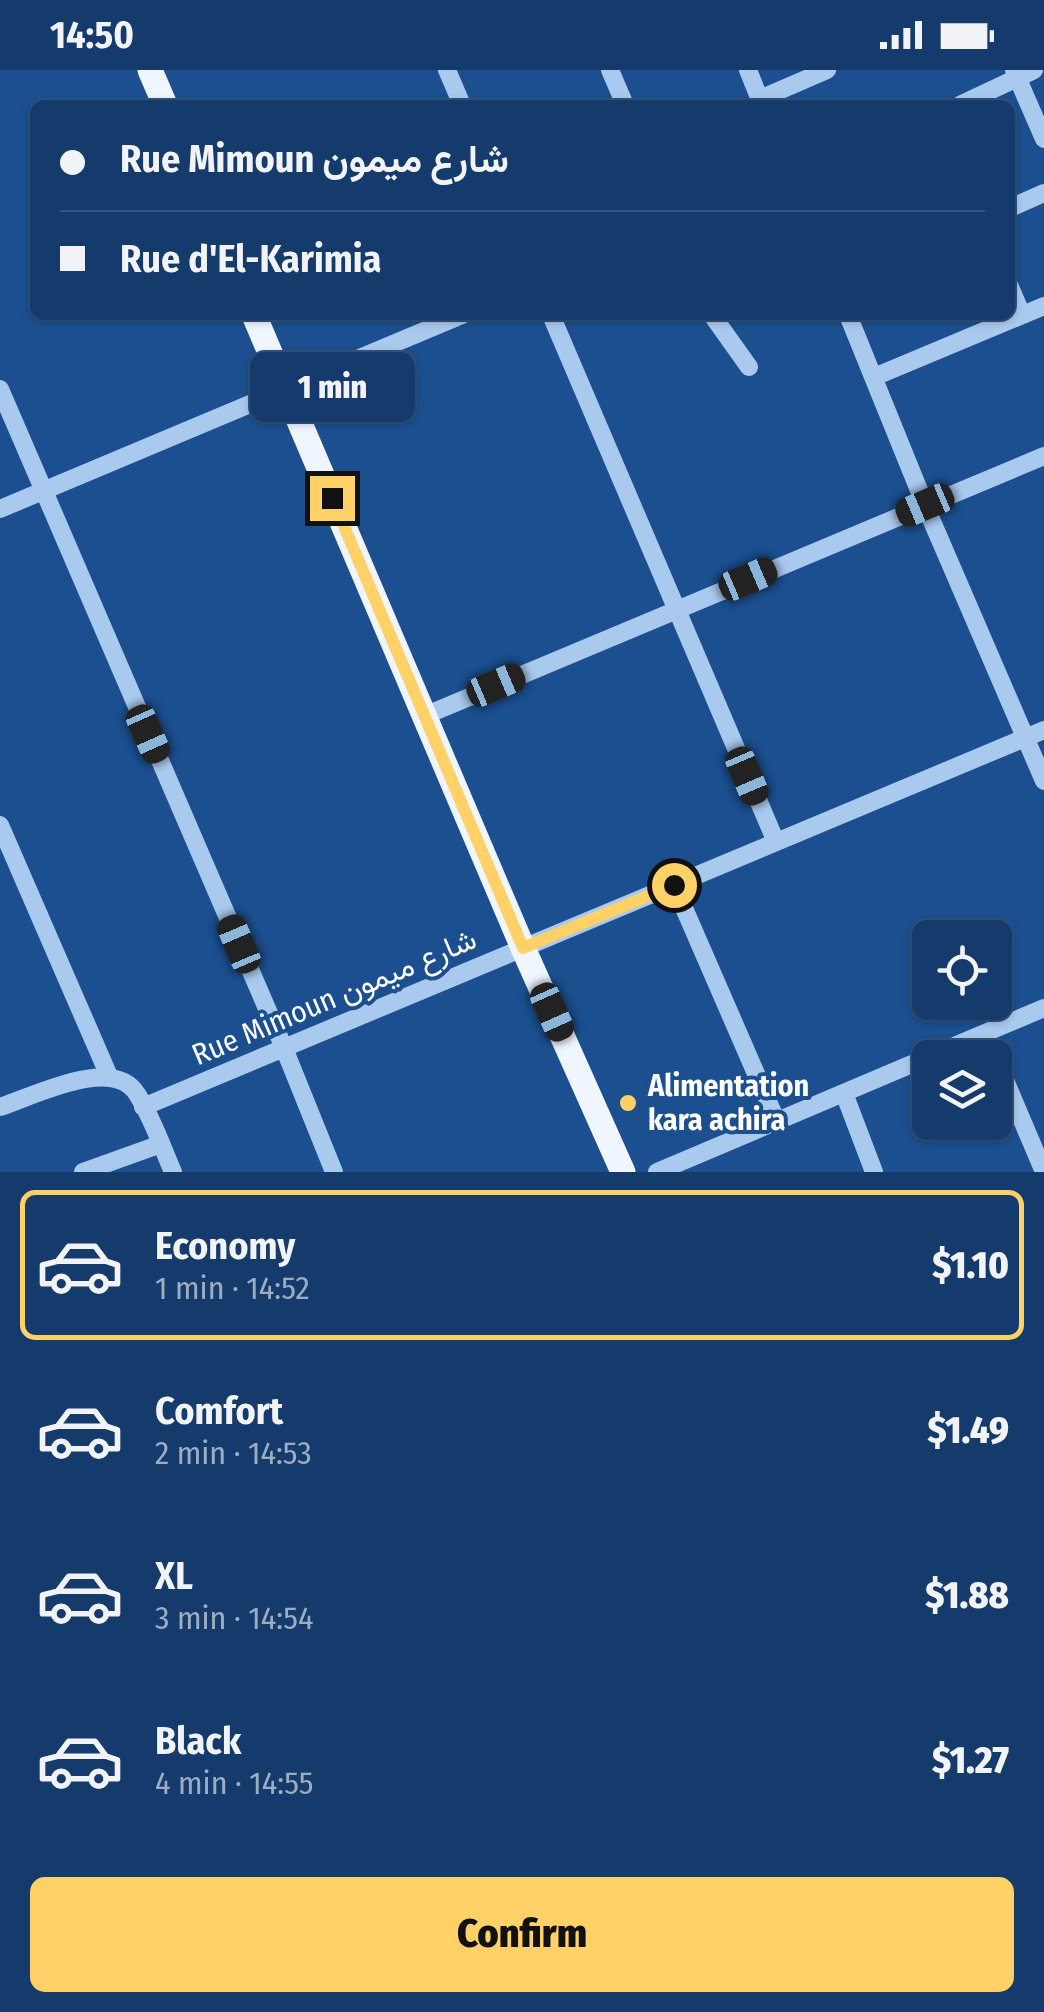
<!DOCTYPE html>
<html lang="en">
<head>
<meta charset="utf-8">
<style>
  :root { --surface:#143b6b; --page:#214673; --text:#f1f3f6; --muted:#9dadc1; --line:#33557e; --accent:#ffd166 }
  body { margin:0; font-family:"Fira Sans Condensed",Vazirmatn,sans-serif; background:var(--page); color:var(--text); height:100vh; display:flex; flex-direction:column; font-size:38px; white-space:nowrap }
  * { box-sizing:border-box; margin:0 }
  p { font-size:32px; color:var(--muted) }
  .icon { flex:none; width:55px; height:55px; fill:none; stroke:currentColor; stroke-width:2; stroke-linecap:round; stroke-linejoin:round }
  .map { position:relative; height:1102px; overflow:hidden }
  .details { display:flex; flex-direction:column; background:var(--surface); flex:1 }
  .details>* { flex:none }
  .top-card { position:absolute; left:30px; top:30px; width:985px; height:220px; border-radius:15px; box-shadow:0 2px 8px #0004,0 0 0 2px var(--line); display:grid; align-content:center; height:220px; padding:0 30px; background:var(--surface) }
  .tools { position:absolute; left:912px; top:850px; display:grid; gap:20px }
  .tools a { display:grid; place-items:center; width:100px; height:100px; border-radius:15px; background:var(--surface); box-shadow:0 2px 8px #0004,0 0 0 2px var(--line); font-size:50px }
  .end { position:absolute; width:45px; height:45px; margin:-22px; border:12px solid #ffd166; background:#111; box-shadow:0 0 0 5px #111 }
  .from { border-radius:50% }
  .bubble { position:absolute; height:70px; border-radius:15px; background:var(--surface); box-shadow:0 2px 8px #0004,0 0 0 2px var(--line); font-size:32px; font-weight:800; line-height:70px; text-align:center }
  .car { position:absolute; width:30px; height:60px; margin:-30px -15px; border-radius:12px; box-shadow:0 0 8px 2px #0007; background:linear-gradient(#222 24%,#8ab4d8 0 40%,#222 0 76%,#8ab4d8 0 86%,#222 0) }
  .top-card b { display:flex; align-items:center; gap:35px; height:95px; font-size:38px }
  .top-card b+b { border-top:2px solid var(--line) }
  .top-card i { width:25px; height:25px; background:var(--text) }
  ul { padding:18px 0 0; list-style:none }
  li { display:flex; align-items:center; gap:30px; height:150px; margin:0 20px 15px; padding:0 10px; border:5px solid transparent; border-radius:15px }
  li div { flex:1 }
  li b { display:block; font-size:38px }
  li em { font-style:normal; font-weight:800 }
  li.active { border-color:var(--accent) }
  li>.icon { width:90px; height:90px; stroke-width:1.5 }
  .button { display:flex; gap:20px; margin-top:auto; padding:20px 30px }
  .button a { flex:1; height:115px; border-radius:15px; background:var(--accent); color:#111; font-size:40px; font-weight:800; line-height:115px; text-align:center }
  .status { display:flex; justify-content:space-between; align-items:center; height:70px; padding:0 50px; background:var(--surface); direction:ltr }
  .status svg { height:28px; fill:currentColor }
  .map>svg:first-child { display:block }
</style>
</head>
<body>
<div class="status"><b>14:50</b><svg viewBox="0 0 49 12"><path d="M0 12V9h3v3zM5 12V6h3v6zM10 12V3h3v9zM15 12V0h3v12zM26 1h20v11H26zM47 4h2v5h-2z"/></svg></div>
<div class="map">
<svg width="1044" height="1102" viewBox="0 0 1044 1102">
  <rect width="100%" height="100%" fill="#1b4f8f"/>
  <g fill="none" stroke-linecap="round" stroke-linejoin="round">
    <!-- minor -->
    <path stroke="#a9c9ee" stroke-width="18" d="M447 0 462 35
      M610 0 625 35
      M748 0 762 35
      M1014 0 1044 69
      M760 29 827 0
      M960 35 1034 0
      M1010 138 1044 123
      M1010 217 1022 245
      M551 245 776 772
      M712 245 749 297
      M848 245 925 435 1044 711
      M874 307 1044 236
      M0 319 284 978 334 1102
      M0 439 462 245
      M424 646 1044 386
      M0 755 109 1006
      M674 815 777 1052
      M985 963 1044 1102
      M844 1023 874 1102
      M0 1037C34 1026 113 985 137 1024 152 1047 162 1077 173 1102
      M143 1037 1044 660
      M83 1102 161 1074
      M657 1102 1044 938"/>
    <!-- major -->
    <path stroke="#f0f6ff" stroke-width="25" d="M150 0 165 35
      M254 245 523 878 623 1102"/>
  </g>
  <g fill="none" stroke-linecap="round" stroke-linejoin="round">
    <!-- route -->
    <path stroke="#ffd166" stroke-width="12" d="M332 428 523 878 674 815"/>
  </g>
  <!-- markers -->
  <circle fill="#ffd166" stroke="#1b4f8f" stroke-width="4" cx="628" cy="1033" r="10"/>
  <g text-anchor="middle" stroke-width="8" stroke-linejoin="round" paint-order="stroke">
    <!-- street labels -->
    <g font-size="30" fill="#fff" stroke="#1b4f8f">
      <text transform="translate(334 927) rotate(-23)" y="10">Rue Mimoun شارع ميمون</text>
    </g>
    <!-- poi labels -->
    <g font-size="30" font-weight="bold" fill="#fff" stroke="#1b4f8f" text-anchor="start">
      <text x="648" y="1026">Alimentation<tspan x="648" dy="34">kara achira</tspan></text>
    </g>
  </g>
</svg>
<div class="tools">
<a><svg class="icon" aria-label="locate" viewBox="0 0 24 24"><circle cx="12" cy="12" r="6"/><path d="M12 2v4M12 18v4M2 12h4M18 12h4"/></svg></a>
<a><svg class="icon" aria-label="layers" viewBox="0 0 24 24"><path d="M12 4l9 5-9 5-9-5zM3 14l9 5 9-5"/></svg></a>
</div>
<i class="end from" style="left:674px;top:815px"></i>
<i class="end" style="left:332px;top:428px"></i>
<div class="bubble" style="left:250px;top:282px;width:165px">1 min</div>
<i class="car" style="left:925px;top:435px;rotate:247deg"></i>
<i class="car" style="left:748px;top:509px;rotate:67deg"></i>
<i class="car" style="left:496px;top:615px;rotate:67deg"></i>
<i class="car" style="left:148px;top:664px;rotate:156deg"></i>
<i class="car" style="left:747px;top:706px;rotate:157deg"></i>
<i class="car" style="left:239px;top:874px;rotate:337deg"></i>
<i class="car" style="left:552px;top:942px;rotate:156deg"></i>
<div class="top-card">
<b><i class="from"></i>Rue Mimoun شارع ميمون</b>
<b><i></i>Rue d'El-Karimia</b>
</div>
</div>
<section class="details">
<ul>
<li class="active"><svg class="icon" aria-label="car" viewBox="0 0 24 24"><path d="M5 17H2v-5l4-1 3-4h7l3 4 3 1v5h-3M9 17h6M6 11h13"/><circle cx="7" cy="17" r="2"/><circle cx="17" cy="17" r="2"/></svg><div><b>Economy</b><p>1 min · 14:52</p></div><em>$1.10</em></li>
<li><svg class="icon" aria-label="car" viewBox="0 0 24 24"><path d="M5 17H2v-5l4-1 3-4h7l3 4 3 1v5h-3M9 17h6M6 11h13"/><circle cx="7" cy="17" r="2"/><circle cx="17" cy="17" r="2"/></svg><div><b>Comfort</b><p>2 min · 14:53</p></div><em>$1.49</em></li>
<li><svg class="icon" aria-label="car" viewBox="0 0 24 24"><path d="M5 17H2v-5l4-1 3-4h7l3 4 3 1v5h-3M9 17h6M6 11h13"/><circle cx="7" cy="17" r="2"/><circle cx="17" cy="17" r="2"/></svg><div><b>XL</b><p>3 min · 14:54</p></div><em>$1.88</em></li>
<li><svg class="icon" aria-label="car" viewBox="0 0 24 24"><path d="M5 17H2v-5l4-1 3-4h7l3 4 3 1v5h-3M9 17h6M6 11h13"/><circle cx="7" cy="17" r="2"/><circle cx="17" cy="17" r="2"/></svg><div><b>Black</b><p>4 min · 14:55</p></div><em>$1.27</em></li>
</ul>
<div class="button"><a>Confirm</a></div>
</section>
</body>
</html>
